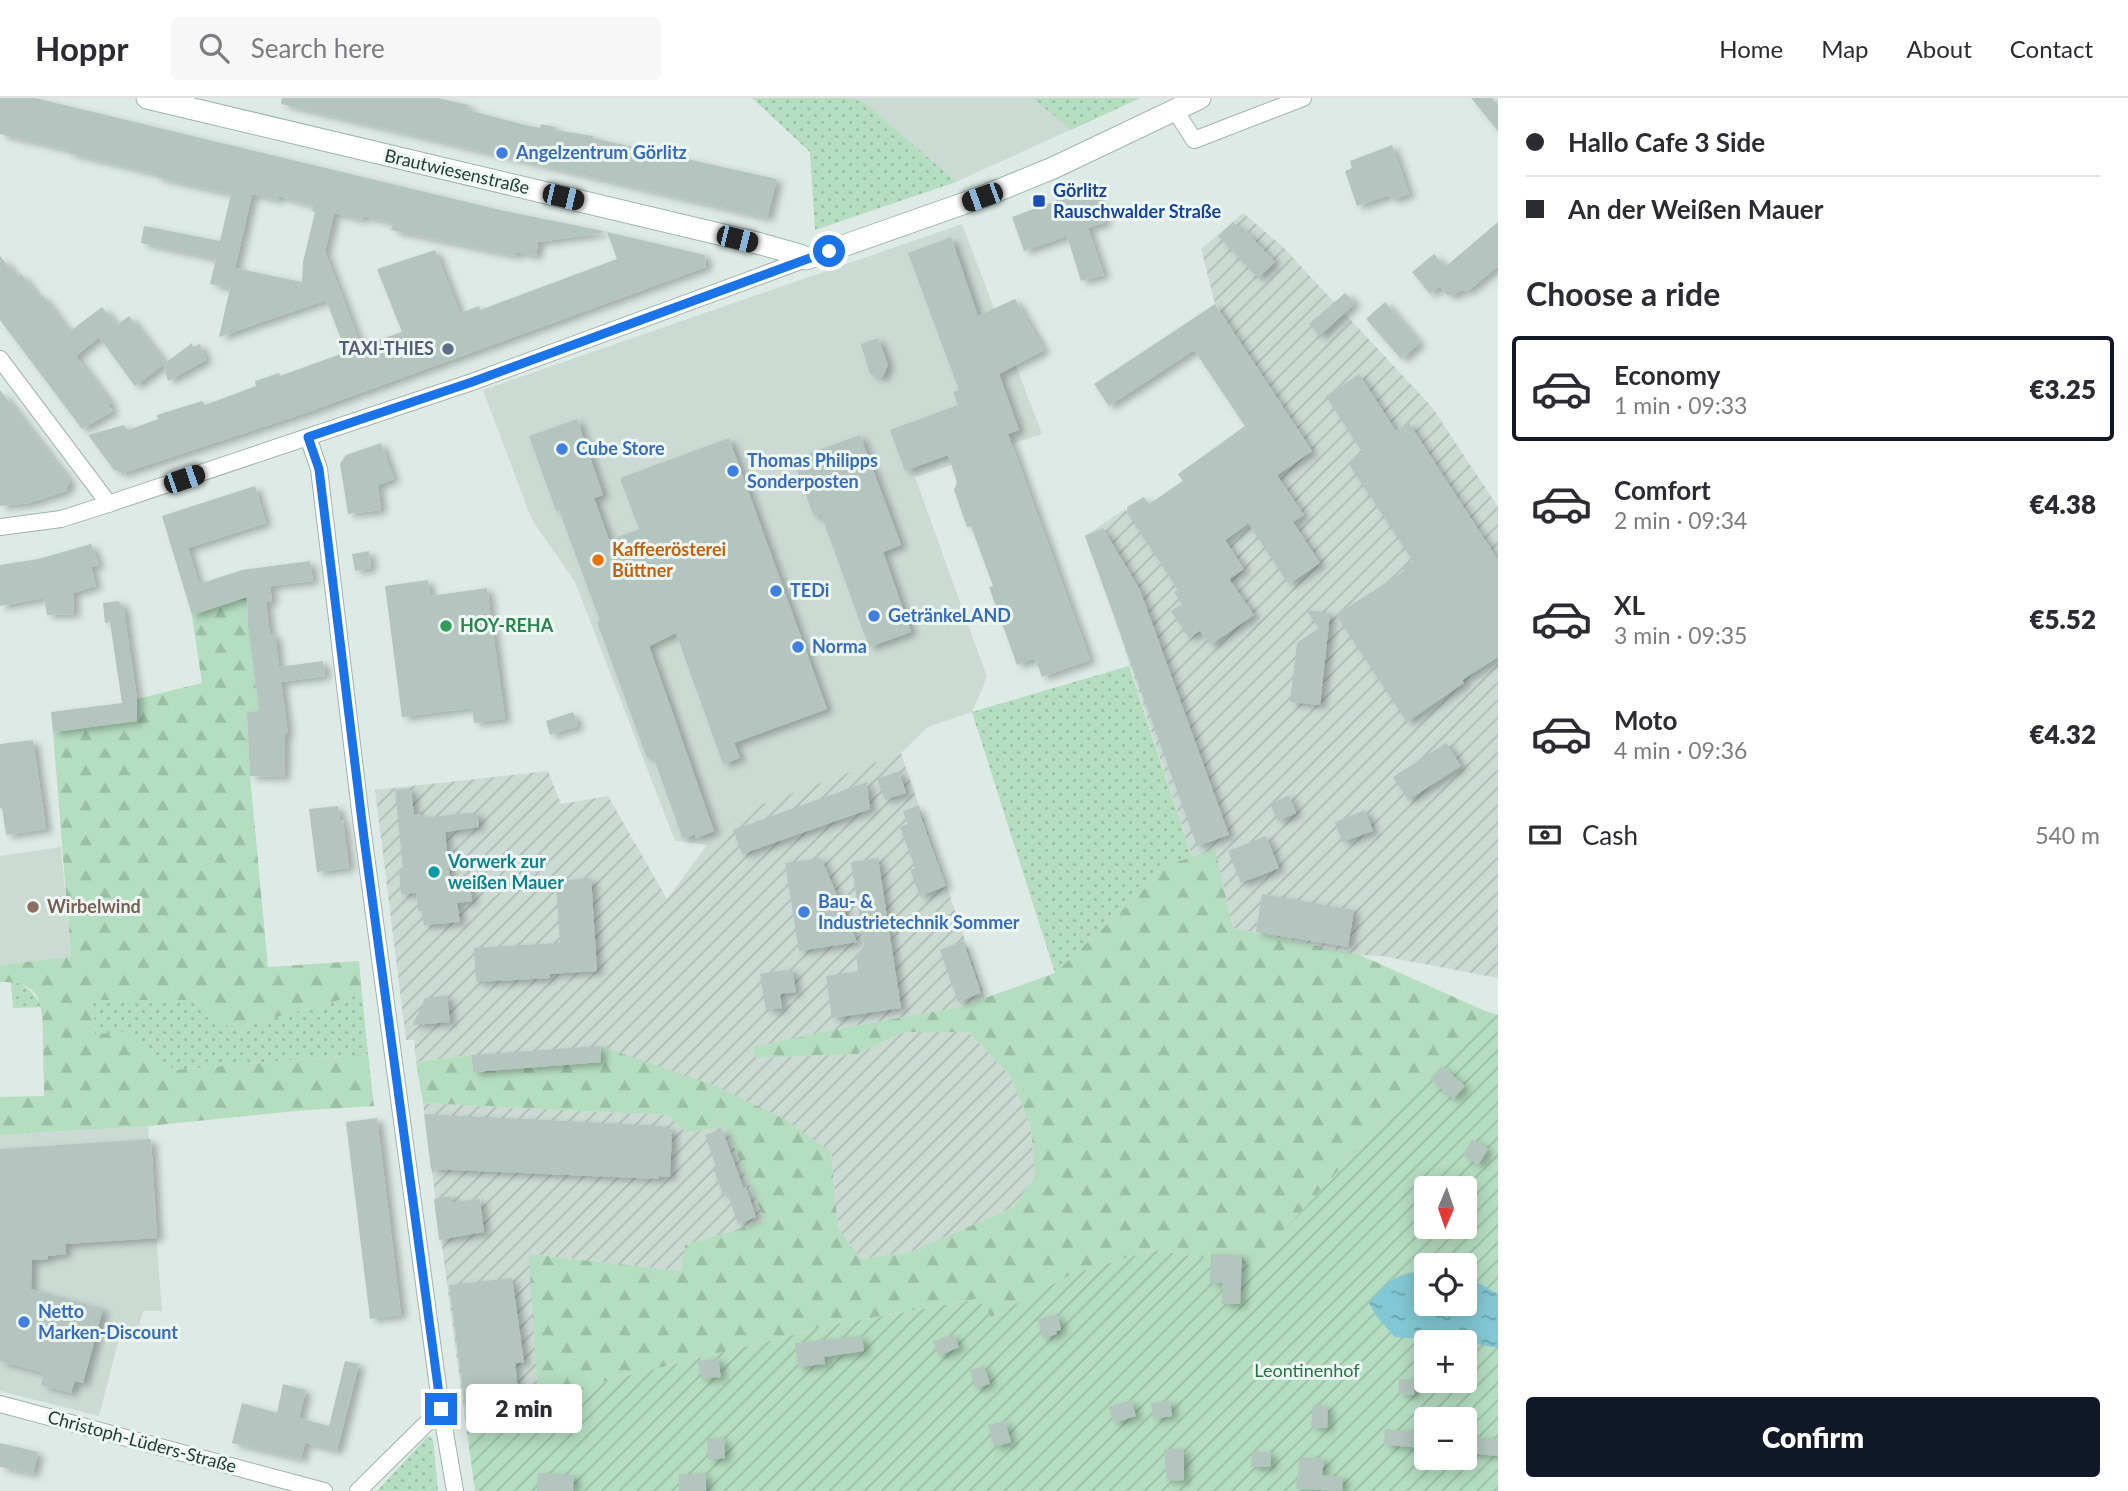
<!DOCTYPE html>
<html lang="en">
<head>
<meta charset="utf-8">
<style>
  :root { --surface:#fff; --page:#f7f7f7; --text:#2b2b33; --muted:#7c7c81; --line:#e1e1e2; --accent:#111827 }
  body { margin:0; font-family:Lato,sans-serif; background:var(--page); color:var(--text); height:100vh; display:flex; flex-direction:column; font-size:26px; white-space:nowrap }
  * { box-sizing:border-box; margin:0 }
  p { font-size:23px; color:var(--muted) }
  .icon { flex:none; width:38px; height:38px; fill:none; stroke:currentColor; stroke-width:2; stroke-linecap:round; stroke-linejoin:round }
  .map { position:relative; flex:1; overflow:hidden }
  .side { display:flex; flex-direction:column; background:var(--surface); width:630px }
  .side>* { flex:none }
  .banner { display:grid; align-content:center; height:154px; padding:0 28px; background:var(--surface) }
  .needle { width:46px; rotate:182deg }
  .tools { position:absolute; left:1414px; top:1078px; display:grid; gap:14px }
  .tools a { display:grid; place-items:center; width:63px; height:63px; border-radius:7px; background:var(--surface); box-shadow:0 4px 18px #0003; font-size:35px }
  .end { position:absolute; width:32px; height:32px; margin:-16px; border:9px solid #1a73e8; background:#fff; box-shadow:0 0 0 4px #fff }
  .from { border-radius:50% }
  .bubble { position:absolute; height:49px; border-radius:7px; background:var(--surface); box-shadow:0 4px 18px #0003; font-size:23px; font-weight:800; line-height:49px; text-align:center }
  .car { position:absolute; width:21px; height:42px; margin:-21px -10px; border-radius:9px; box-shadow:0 0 5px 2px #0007; background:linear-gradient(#222 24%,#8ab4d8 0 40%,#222 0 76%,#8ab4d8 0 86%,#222 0) }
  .banner b { display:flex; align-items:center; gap:24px; height:66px; font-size:26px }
  .banner b+b { border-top:2px solid var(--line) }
  .banner i { width:18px; height:18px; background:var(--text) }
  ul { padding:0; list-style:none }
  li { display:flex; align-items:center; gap:21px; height:105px; margin:0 14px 10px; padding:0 14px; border:4px solid transparent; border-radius:7px }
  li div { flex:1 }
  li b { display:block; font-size:26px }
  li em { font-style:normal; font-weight:800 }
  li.active { border-color:var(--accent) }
  li>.icon { width:63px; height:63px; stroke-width:1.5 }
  h2 { padding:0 28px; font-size:32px; line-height:84px }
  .pay { display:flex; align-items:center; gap:18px; height:77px; padding:0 28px; font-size:26px }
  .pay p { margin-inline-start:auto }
  .cta { display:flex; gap:14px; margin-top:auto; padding:14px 28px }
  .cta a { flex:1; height:80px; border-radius:7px; background:var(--accent); color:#fff; font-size:28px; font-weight:800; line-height:80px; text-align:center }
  header { display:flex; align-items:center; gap:42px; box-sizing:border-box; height:98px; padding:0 35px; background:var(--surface); border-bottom:2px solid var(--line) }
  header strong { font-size:33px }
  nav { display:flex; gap:38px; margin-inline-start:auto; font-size:24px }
  .search { width:490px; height:63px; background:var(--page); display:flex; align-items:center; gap:18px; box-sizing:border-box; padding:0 24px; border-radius:7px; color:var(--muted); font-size:26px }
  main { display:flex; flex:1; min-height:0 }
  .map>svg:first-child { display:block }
</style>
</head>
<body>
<header>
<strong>Hoppr</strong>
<div class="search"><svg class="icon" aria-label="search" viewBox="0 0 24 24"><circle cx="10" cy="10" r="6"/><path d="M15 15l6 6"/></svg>Search here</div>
<nav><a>Home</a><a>Map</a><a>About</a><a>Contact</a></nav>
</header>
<main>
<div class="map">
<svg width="1498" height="1393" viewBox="0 0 1498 1393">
  <defs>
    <pattern id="industrial-furrows" width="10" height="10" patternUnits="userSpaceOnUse" patternTransform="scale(1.75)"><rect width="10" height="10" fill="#ccdad4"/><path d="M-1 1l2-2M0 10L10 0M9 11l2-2" fill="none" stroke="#afbcb6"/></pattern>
    <pattern id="grass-dots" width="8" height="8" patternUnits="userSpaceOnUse" patternTransform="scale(1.75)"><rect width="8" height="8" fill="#b5ddc0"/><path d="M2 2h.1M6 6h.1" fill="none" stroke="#9bbfa5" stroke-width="1.8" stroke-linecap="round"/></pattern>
    <pattern id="forest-firs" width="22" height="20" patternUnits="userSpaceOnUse" patternTransform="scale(1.75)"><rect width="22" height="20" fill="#b5ddc0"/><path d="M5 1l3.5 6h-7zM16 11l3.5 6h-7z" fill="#9bbfa5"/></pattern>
    <pattern id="garden-furrows" width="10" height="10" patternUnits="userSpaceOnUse" patternTransform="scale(1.75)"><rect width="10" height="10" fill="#b5ddc0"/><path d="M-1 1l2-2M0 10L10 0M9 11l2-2" fill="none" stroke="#9bbfa5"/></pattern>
    <pattern id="water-ripples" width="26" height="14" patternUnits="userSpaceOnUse" patternTransform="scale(1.75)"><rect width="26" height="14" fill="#82c7d3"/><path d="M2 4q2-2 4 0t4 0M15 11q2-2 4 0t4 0" fill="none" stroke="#6aa3ac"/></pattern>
    <filter id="shadow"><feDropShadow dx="6" dy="3.5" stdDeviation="3.5" flood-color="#0004"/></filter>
  </defs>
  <rect width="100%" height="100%" fill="#deeae5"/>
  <!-- built -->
  <path fill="#ccdad4" d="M778 0H1140L956 84Z
    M962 126 1042 336 915 379 987 579 972 614 928 629 901 655 740 715 707 747 675 743 575 484 532 422 483 292Z
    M61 749 71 860 0 867V758Z
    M148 1028 162 1213H143L138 1233 122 1229 99 1318 0 1293V1037Z"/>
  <!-- industrial -->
  <path fill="url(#industrial-furrows)" d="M1243 115 1282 148 1432 309 1498 409V880L1382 858 1360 857 1233 830 1215 752 1192 759 1111 508 1085 438 1125 411 1169 479 1248 427 1235 408 1312 353 1215 206 1201 151Z
    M901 655 985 900 960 909 843 930 754 950 757 960 857 956 904 934H968L1010 977 1031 1030 1035 1078 1014 1109 910 1154 861 1161 838 1130 831 1054 600 948 601 964 473 974 471 957 416 964 414 942H406L375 692 548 673 561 706 608 698 667 801 707 747 739 715Z
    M423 1005 667 1017 686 1034 726 1029 765 1123 685 1147 681 1173 530 1156 538 1300 464 1314Z"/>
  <!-- grass -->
  <path fill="url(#grass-dots)" d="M752 0H850L865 5 956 84 815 132 810 54Z
    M1033 0H1140L1071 32Z
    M1129 568 1192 759 1171 766 1055 875 972 614Z
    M15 883C29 890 35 896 42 909L13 910 11 884Z
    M362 896 368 956 174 972 124 935 95 936 92 902H193L232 931Z
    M429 1338 433 1342 438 1393H377L427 1339Z"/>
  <!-- forest -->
  <path fill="url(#forest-firs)" d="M247 499 248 529 259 613 247 614 250 678 268 869 359 863 362 896 232 931 193 902H92L95 936 124 934 174 972 368 956 374 1008 295 1013 148 1028 0 1037V999L44 998C44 980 43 962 43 943 42 909 44 882 0 884V867L71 859 53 634 136 623 137 601 202 585 192 517Z
    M1215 751 1233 830 1360 857 1485 913 1252 1167 1153 1152 1072 1176 991 1220 977 1201 832 1227 538 1300 529 1156 681 1173 685 1147 765 1123 726 1029 686 1034 667 1017 423 1005 416 964 472 957 473 974 601 964 600 948 716 988 786 1022 831 1054 838 1130 861 1161 910 1154 1014 1109 1035 1078 1031 1030 1010 977 968 934H904L857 956 756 960 753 949 843 930 960 909 1055 875 1171 766Z"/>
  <!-- garden -->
  <path fill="url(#garden-furrows)" fill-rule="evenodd" d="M1485 913 1498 917V1393H475L464 1314 538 1300 832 1227 978 1201 991 1219 1072 1176 1153 1152 1252 1167ZM1426 1090H1465V1129H1426ZM1426 1167H1465V1206H1426ZM1426 1244H1465V1283H1426ZM1426 1321H1465V1360H1426Z"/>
  <!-- water -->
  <path fill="url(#water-ripples)" d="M1426 1173V1206H1465V1177L1498 1196V1250L1465 1244 1395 1239 1377 1219 1369 1205C1388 1182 1396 1175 1426 1173Z"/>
  <!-- building -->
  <path fill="#b3c5be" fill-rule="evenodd" filter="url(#shadow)" d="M0 0H35L500 112 603 133V135L538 144 536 158 516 154V158L391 132 393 125 363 118 362 122 334 115 325 154 361 248 402 234 377 171 435 152 460 215 479 208 480 212 617 161 607 134 705 157 706 169 308 314 123 375 114 372 88 337 124 327 128 332 158 321 157 317 202 303 205 307 256 288 255 283 279 275 280 278 346 254 326 202 219 239 230 190 210 186 216 161 141 145 144 128 220 143 231 96 156 79 157 76 68 55 69 52 0 36ZM252 96 278 102 279 98 313 108 312 113 315 114 303 164 302 184 235 170Z
    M282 0H437L469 7 468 12 525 27 540 30 541 26 556 29 555 32 593 38V40L777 81 767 120 281 6Z
    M1471 0H1492L1498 8V33Z
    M1392 47 1409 96 1392 102 1390 97 1357 108 1345 73 1352 70 1350 63Z
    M1093 89 1106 124 1088 130 1104 177 1081 183 1067 138 1024 153 1012 119Z
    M1233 124 1243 135 1245 132 1275 164 1258 180 1218 138Z
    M1498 124V168L1468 193 1461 192 1454 197H1447L1440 188 1430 196 1412 174 1434 156 1445 169Z
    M951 139 978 218 1015 201 1044 252 999 276 1019 332 1008 336 1090 562 1042 579 1035 560 1017 567 989 489 993 488 971 428 967 429 954 392 957 384 948 357 905 373 890 332 958 307 953 294 959 292 908 155Z
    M0 158 17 179 21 176 39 200 42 197 69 234 102 209 117 227 129 218 165 265 192 245 193 249 200 246 206 262 168 283 163 267 135 288 99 239 76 258 111 305 108 307 113 313 82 331 0 222Z
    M1345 195 1355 205 1320 238 1309 226Z
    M1385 204 1420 245 1401 261 1366 221Z
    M1215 206 1312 353 1277 377 1304 417 1293 424 1320 465 1289 486 1248 425 1225 442 1244 471 1229 481 1254 517 1210 547 1200 533 1189 540 1171 513 1182 506 1174 494 1178 492 1127 415V409L1144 399 1149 406 1183 383 1178 376 1245 328 1194 252 1109 308 1094 286Z
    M878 240 888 267 882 280 870 276 861 246Z
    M1359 276 1396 333 1409 325 1498 462V559L1462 582 1464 585 1407 624 1336 517 1404 473 1402 470 1413 463 1348 365 1363 355 1326 298Z
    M0 292 70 383 66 393 29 405 0 408Z
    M577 321 603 397 594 400 609 442 639 431 620 380 729 340 827 611 734 645 740 660 723 666 676 535 649 548 714 733 696 740 695 736 683 741 653 658 647 660 597 524 600 523 559 412 556 413 529 338Z
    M860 337 901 447 883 454 911 534 869 549 821 416 814 419 793 361Z
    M381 345 394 381 378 387 381 412 348 416 340 366 346 357Z
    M255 388 266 425 188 450 199 486 242 472 310 463 313 483 270 488 272 503 266 504 270 537 275 536 279 569 323 563 325 578 281 584 288 636H285L284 679 250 678 247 614 259 613 248 529 247 499 192 517 162 418Z
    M1103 430 1140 492 1229 737 1197 748 1085 438Z
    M91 446 99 467 91 469 96 488 73 495 74 516 47 517 44 500 0 508V467L38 461Z
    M369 453 371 470 355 473 352 456Z
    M428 482 430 498 487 490 505 621 474 625 472 610 402 619 385 488Z
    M119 503 120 507 123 506 137 601V623L53 634 51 614 122 605 110 524 105 525 103 505Z
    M1306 512 1330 515 1320 607 1290 604 1297 545 1319 530Z
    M573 614 578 628 550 637 546 623Z
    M33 642 46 731 6 737 2 710 0 711V646Z
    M1446 645 1461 668 1408 702 1393 679Z
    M899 673 906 695 885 702 877 681Z
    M867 684 870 711 742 756 733 732Z
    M411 690 414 717 421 716 422 720 477 714 479 729 445 734 450 781 469 779 472 803 457 805 460 824 424 827 422 813H418L416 795 401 796 399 772 403 771 395 692Z
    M1289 697 1296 715 1278 723 1270 706Z
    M338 708 340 722H343L349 770 317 774 309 711Z
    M917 708 946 788 920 798 910 772 915 770 900 729 908 726 903 713Z
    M1365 712 1373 733 1342 744 1335 724Z
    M1266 738 1279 770 1241 785 1228 753Z
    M821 760 857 844 799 853 785 765Z
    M878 760 901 910 832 920 826 878 858 873 856 856 865 853 851 764Z
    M591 780 597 873 549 876 550 880 476 884 474 850 560 845 556 783Z
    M1262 796 1354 812 1348 849 1256 834Z
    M963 843 981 895 958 904 940 852Z
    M792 871 796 894 780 896 782 910 766 912 760 876Z
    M447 897 450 924 413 927 425 900Z
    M600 948 601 964 473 974 472 957Z
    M1442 968 1465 988 1453 1001 1430 981Z
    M424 1016 662 1028V1030L672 1031 670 1079 659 1078V1081L431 1071Z
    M377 1020 401 1217 370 1221 346 1024Z
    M722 1031 743 1089H746L756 1119 738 1126 728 1095 723 1097 713 1069 716 1068 705 1037Z
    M151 1041 157 1140 65 1146 66 1156 48 1158V1161L32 1162 31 1191 103 1211 83 1285 75 1283 71 1295 41 1287 44 1275 0 1263V1051Z
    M1472 1041 1488 1051 1478 1067 1463 1057Z
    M451 1098 452 1104 480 1101 484 1134 439 1142 434 1101Z
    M1211 1156 1242 1157 1240 1206H1222L1223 1185H1210Z
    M512 1180 524 1264 515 1265 521 1320 507 1323 503 1305 465 1309 449 1187Z
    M1057 1216 1061 1232 1056 1233 1057 1236 1043 1240 1038 1221Z
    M953 1236 959 1249 939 1258 933 1244Z
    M862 1238 864 1253 824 1259 825 1266 798 1269 795 1245Z
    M718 1260 721 1279 701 1281 698 1263Z
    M345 1263 359 1266 337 1353 305 1345 301 1361 232 1345 242 1305 277 1315 283 1286 306 1292 299 1320 329 1328Z
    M984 1268 990 1286 975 1290 970 1272Z
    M1399 1281 1415 1282 1414 1297 1399 1296Z
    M1131 1302 1136 1318 1114 1325 1109 1309Z
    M1170 1303 1172 1318 1153 1321 1151 1305Z
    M1313 1307 1328 1309 1327 1330 1311 1329Z
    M1005 1323 1011 1344 994 1349 988 1327Z
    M1385 1331 1426 1335V1350L1384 1347Z
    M1465 1338 1498 1341V1358L1465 1355Z
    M707 1340H724L725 1360 708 1362Z
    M0 1345 38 1354 33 1376 0 1369Z
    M1164 1351H1184V1382L1167 1383Z
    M1252 1353 1271 1354 1270 1369H1251Z
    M1300 1359 1324 1361 1322 1377 1343 1379 1342 1393 1296 1391Z
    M538 1375 574 1377 573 1393H537Z
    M679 1376H706V1393H679Z"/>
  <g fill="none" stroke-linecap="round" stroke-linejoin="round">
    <!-- street casing -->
    <g stroke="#a1b2ac" stroke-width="18">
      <path id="street" d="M1175 12 1194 42 1303 0
        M0 261 109 406
        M308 339 319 371 360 713 441 1311 455 1393
        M0 429 61 421 102 408 472 284 806 161
        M0 1306 324 1393
        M358 1393 441 1311"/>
    </g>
    <!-- secondary casing -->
    <g stroke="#9db7ad" stroke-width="23">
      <path id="secondary" d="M147 0 761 146 800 157 806 161 982 99 1053 70 1200 0"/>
    </g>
    <!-- street -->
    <use href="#street" stroke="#fff" stroke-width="16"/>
    <!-- secondary -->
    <use href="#secondary" stroke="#fff" stroke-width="21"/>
  </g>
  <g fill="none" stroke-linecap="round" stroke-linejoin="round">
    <!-- route -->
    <path stroke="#1a73e8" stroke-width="9" d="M441 1311 364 740 319 371 308 339 472 284 829 153"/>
  </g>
  <!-- markers -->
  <g fill="#3f7fe0" stroke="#eef7f3" stroke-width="2.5">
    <circle cx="502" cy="55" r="7"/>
    <circle cx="562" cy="351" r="7"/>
    <circle cx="733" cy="373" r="7"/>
    <circle cx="776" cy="493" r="7"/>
    <circle cx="874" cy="518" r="7"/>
    <circle cx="798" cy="549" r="7"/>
    <circle cx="804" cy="814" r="7"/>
    <circle cx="24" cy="1224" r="7"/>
  </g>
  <rect fill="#1a4fb4" stroke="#eef7f3" stroke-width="2.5" x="1032" y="96" width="14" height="14" rx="3.5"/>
  <circle fill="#5c6f8a" stroke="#eef7f3" stroke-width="2.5" cx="448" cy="251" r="7"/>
  <circle fill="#e8710a" stroke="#eef7f3" stroke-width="2.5" cx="598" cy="462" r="7"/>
  <circle fill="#2e9e5b" stroke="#eef7f3" stroke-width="2.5" cx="446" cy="528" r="7"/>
  <circle fill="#0f9aa8" stroke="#eef7f3" stroke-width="2.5" cx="434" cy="774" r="7"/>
  <circle fill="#8d6e63" stroke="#eef7f3" stroke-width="2.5" cx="33" cy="809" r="7"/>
  <g text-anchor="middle" stroke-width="6" stroke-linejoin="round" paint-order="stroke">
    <!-- shop labels -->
    <g font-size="18" font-weight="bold" fill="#366cbe" stroke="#eef7f3" text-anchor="start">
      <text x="516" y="61">Angelzentrum Görlitz</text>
      <text x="576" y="357">Cube Store</text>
      <text x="747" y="369">Thomas Philipps<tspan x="747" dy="21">Sonderposten</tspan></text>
      <text x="790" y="499">TEDi</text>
      <text x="888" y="524">GetränkeLAND</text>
      <text x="812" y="555">Norma</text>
      <text x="818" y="810">Bau- &amp;<tspan x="818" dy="21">Industrietechnik Sommer</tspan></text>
      <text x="38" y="1220">Netto<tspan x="38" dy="21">Marken-Discount</tspan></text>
    </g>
    <!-- street labels -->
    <g font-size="18" fill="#1f3b33" stroke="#eef7f3">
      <text transform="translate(457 74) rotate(13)" y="6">Brautwiesenstraße</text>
      <text transform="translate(142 1344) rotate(15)" y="6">Christoph-Lüders-Straße</text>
    </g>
    <!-- transit labels -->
    <g font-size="18" font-weight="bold" fill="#164399" stroke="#eef7f3" text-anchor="start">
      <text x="1053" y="99">Görlitz<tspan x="1053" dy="21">Rauschwalder Straße</tspan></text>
    </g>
    <!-- service labels -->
    <g font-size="18" font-weight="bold" fill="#4e5e75" stroke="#eef7f3" text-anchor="end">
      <text x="434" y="257">TAXI-THIES</text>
    </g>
    <!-- food labels -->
    <g font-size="18" font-weight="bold" fill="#c56008" stroke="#eef7f3" text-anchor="start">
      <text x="612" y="458">Kaffeerösterei<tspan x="612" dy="21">Büttner</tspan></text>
    </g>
    <!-- leisure labels -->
    <g font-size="18" font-weight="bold" fill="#27864d" stroke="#eef7f3" text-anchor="start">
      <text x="460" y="534">HOY-REHA</text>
    </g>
    <!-- culture labels -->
    <g font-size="18" font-weight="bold" fill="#0d838f" stroke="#eef7f3" text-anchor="start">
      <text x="448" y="770">Vorwerk zur<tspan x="448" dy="21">weißen Mauer</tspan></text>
    </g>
    <!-- education labels -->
    <g font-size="18" font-weight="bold" fill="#785e54" stroke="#eef7f3" text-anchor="start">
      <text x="47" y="815">Wirbelwind</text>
    </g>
    <!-- park labels -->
    <g font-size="18" fill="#277344" stroke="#eef7f3">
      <text x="1307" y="1279">Leontinenhof</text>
    </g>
  </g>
</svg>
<div class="tools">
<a><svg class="needle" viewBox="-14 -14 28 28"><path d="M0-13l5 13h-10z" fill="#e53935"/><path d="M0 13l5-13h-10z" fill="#7c7c81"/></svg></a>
<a><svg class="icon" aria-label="locate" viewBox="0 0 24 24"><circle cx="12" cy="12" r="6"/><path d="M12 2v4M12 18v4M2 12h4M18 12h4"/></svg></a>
<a>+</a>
<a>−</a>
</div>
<i class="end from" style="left:829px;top:153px"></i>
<i class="end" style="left:441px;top:1311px"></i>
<div class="bubble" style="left:466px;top:1286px;width:116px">2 min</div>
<i class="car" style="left:563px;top:99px;rotate:103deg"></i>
<i class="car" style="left:982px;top:99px;rotate:250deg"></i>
<i class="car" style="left:737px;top:141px;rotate:104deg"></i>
<i class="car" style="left:184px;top:381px;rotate:71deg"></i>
</div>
<section class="side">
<div class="banner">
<b><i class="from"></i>Hallo Cafe 3 Side</b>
<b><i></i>An der Weißen Mauer</b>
</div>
<h2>Choose a ride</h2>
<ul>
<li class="active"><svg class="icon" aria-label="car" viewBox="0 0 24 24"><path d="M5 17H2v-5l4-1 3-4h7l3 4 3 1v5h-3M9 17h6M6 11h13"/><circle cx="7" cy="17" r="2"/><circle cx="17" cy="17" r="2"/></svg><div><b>Economy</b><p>1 min · 09:33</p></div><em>€3.25</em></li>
<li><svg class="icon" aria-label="car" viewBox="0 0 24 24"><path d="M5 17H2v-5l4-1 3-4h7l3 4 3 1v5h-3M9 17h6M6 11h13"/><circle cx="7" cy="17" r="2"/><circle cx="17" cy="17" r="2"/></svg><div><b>Comfort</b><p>2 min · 09:34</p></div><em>€4.38</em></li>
<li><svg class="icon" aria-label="car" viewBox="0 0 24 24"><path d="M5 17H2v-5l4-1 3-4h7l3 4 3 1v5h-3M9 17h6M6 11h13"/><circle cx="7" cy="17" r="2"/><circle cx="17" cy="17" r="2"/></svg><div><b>XL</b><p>3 min · 09:35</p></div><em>€5.52</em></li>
<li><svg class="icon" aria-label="car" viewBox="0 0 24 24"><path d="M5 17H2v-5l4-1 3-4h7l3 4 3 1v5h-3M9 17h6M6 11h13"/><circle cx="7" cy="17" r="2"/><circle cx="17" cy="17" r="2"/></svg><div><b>Moto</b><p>4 min · 09:36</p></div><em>€4.32</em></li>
</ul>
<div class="pay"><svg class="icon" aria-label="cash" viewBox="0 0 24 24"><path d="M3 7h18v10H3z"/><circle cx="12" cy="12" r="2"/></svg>Cash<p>540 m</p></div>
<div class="cta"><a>Confirm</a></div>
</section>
</main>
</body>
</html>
